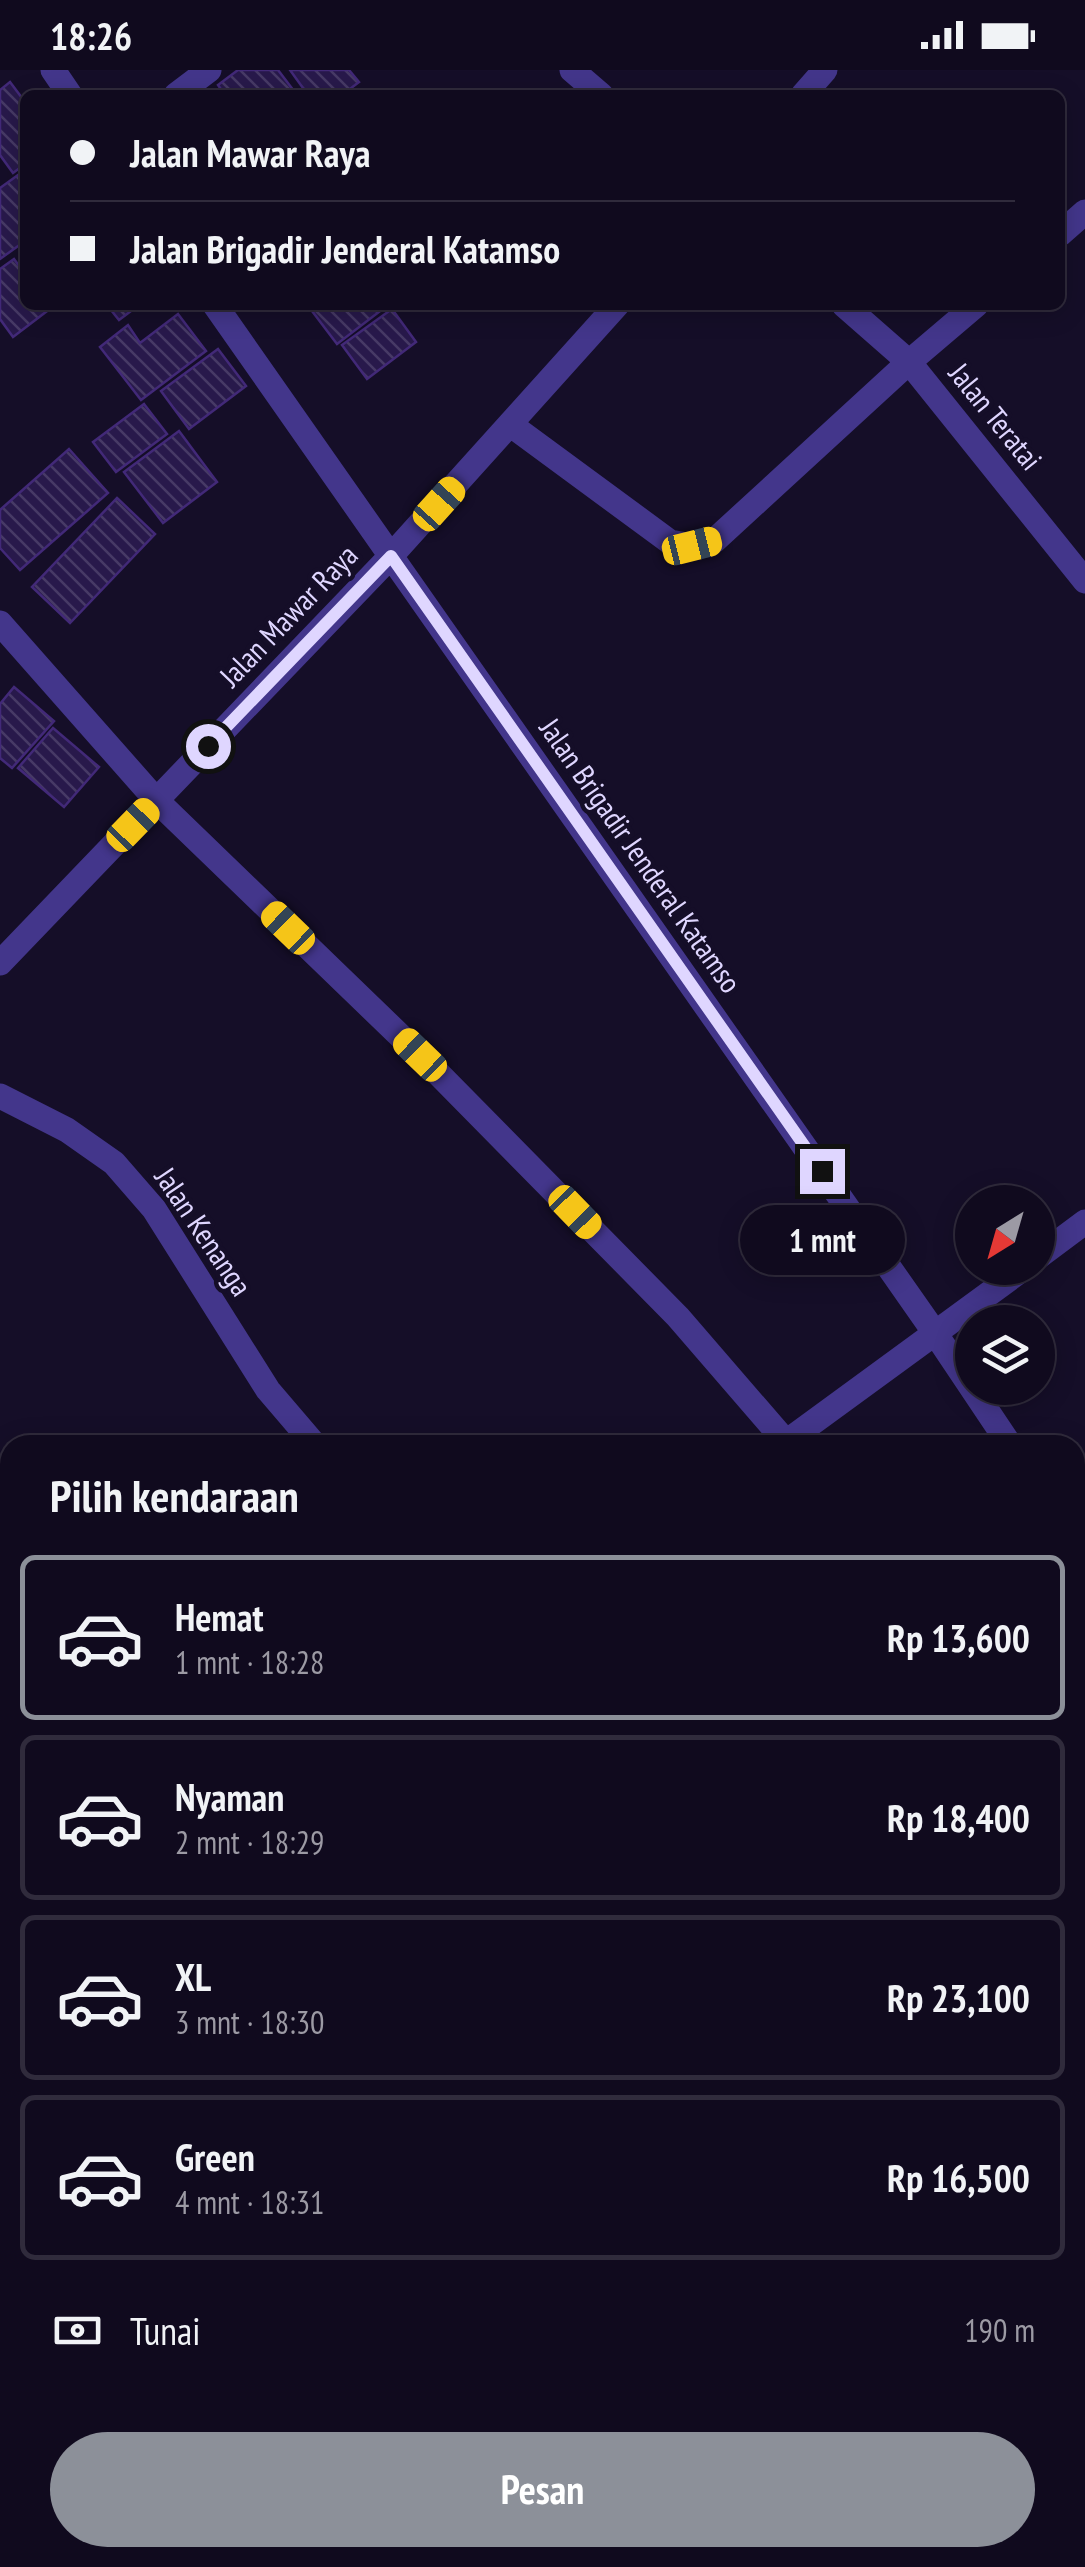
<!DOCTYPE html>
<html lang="id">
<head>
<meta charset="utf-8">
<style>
  :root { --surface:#100a1e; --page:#191327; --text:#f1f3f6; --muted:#9c9aa4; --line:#302b3c; --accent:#8c9099 }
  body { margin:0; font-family:"PT Sans Narrow",sans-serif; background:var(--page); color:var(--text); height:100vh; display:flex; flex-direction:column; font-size:38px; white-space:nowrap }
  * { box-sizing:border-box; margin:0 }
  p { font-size:32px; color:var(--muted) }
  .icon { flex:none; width:55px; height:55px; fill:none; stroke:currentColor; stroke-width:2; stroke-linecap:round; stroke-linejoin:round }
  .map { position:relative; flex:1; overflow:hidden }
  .panel { position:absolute; left:0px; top:1365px; width:1085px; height:1132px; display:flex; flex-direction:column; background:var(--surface); border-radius:30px 30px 0 0; box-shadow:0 5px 25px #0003,0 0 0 2px var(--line) }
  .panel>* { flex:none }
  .banner { position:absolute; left:20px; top:20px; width:1045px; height:220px; border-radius:15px; box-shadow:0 5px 25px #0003,0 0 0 2px var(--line); display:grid; align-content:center; height:220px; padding:0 50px; background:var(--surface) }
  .needle { width:65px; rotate:217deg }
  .fabs { position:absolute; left:955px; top:1115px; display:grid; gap:20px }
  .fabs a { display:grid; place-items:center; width:100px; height:100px; border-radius:50%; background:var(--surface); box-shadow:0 5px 25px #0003,0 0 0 2px var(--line); font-size:50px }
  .end { position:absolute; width:45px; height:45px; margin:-22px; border:12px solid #dfd6ff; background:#111; box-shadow:0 0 0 5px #111 }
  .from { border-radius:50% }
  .bubble { position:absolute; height:70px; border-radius:35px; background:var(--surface); box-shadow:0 5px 25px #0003,0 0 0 2px var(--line); font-size:32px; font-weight:700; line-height:70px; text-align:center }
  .car { position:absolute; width:30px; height:60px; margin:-30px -15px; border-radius:12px; box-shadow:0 0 8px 2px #0007; background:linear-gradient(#f5c518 24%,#345 0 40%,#f5c518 0 76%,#345 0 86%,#f5c518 0) }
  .banner b { display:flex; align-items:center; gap:35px; height:95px; font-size:38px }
  .banner b+b { border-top:2px solid var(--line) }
  .banner i { width:25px; height:25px; background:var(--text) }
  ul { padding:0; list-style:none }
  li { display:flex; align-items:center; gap:30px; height:165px; margin:0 20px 15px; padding:0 30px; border:5px solid var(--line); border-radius:15px }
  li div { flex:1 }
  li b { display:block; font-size:38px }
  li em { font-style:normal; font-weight:700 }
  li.current { border-color:var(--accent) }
  li>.icon { width:90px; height:90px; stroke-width:1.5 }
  h2 { padding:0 50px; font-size:45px; line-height:120px }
  .pay { display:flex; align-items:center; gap:25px; height:110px; padding:0 50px; font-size:38px }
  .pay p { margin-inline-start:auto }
  .cta { display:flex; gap:20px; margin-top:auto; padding:20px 50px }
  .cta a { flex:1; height:115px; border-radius:60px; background:var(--accent); color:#fff; font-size:40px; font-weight:700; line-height:115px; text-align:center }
  .status { display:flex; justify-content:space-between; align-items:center; height:70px; padding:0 50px; background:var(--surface); direction:ltr }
  .status svg { height:28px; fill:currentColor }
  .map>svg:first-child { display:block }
</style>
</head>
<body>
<div class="status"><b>18:26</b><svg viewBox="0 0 49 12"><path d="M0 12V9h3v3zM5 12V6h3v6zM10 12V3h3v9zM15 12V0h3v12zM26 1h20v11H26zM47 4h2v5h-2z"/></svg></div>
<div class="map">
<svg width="1085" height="2497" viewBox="0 0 1085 2497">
  <defs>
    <pattern id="building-back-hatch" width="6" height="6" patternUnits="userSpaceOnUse" patternTransform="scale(2.5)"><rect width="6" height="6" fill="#28194b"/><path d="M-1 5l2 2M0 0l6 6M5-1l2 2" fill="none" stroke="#473a66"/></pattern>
  </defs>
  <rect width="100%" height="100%" fill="#150e28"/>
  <!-- building -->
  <path fill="url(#building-back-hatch)" stroke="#422978" stroke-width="2.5" d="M238 0H278L297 25H225L218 15Z
    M290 0H349L359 12 342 25H308Z
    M10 12 25 32V94L13 103 0 85V20Z
    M25 100V171L0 189V118Z
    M14 189 25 204V235H48L51 238 13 267 0 249V199Z
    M107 235H139L119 250Z
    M320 235H388L337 274 312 241Z
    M392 239 416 272 367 309 342 275Z
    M178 244 206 281 141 330 100 277 128 255 140 273Z
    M218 279 246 316 189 359 161 321Z
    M144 334 167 364 116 402 93 372Z
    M179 361 217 412 163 453 124 402Z
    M69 379 108 423 20 500 0 478V440Z
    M117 428 155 464 70 553 32 517Z
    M14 617 54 651 12 698 0 688V634Z
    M53 658 99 697 64 737 18 698Z"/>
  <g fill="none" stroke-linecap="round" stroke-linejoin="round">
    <!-- minor -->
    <path stroke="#43368b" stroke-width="25" d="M53 0 70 25
      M572 0 601 25
      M176 25 209 0
      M803 25 825 0
      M1060 164 1085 142
      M215 235 935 1263 1010 1375
      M844 235 909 292 1085 511
      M511 355 670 472 692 476 714 471 909 292 976 235
      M0 553 157 731 420 985 678 1247 786 1372
      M0 893 391 486 617 235
      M0 1026 67 1060 114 1093 154 1139 268 1320 315 1375
      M1038 1187 1085 1152
      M782 1375 1024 1198
      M1075 1474 1085 1489
      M1075 2106 1085 2100
      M1075 2187 1085 2199
      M0 2213 10 2222
      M299 2488 309 2497
      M161 2497 170 2488"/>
    <!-- secondary -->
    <path stroke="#806dff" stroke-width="25" d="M0 1683 10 1692
      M858 2488 869 2497"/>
  </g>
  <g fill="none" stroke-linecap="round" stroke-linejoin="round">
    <!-- route -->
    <path stroke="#dfd6ff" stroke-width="12" d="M208 676 391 486 822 1101"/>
  </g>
  <g text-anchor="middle" stroke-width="9" stroke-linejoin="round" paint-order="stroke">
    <!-- street labels -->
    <g font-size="30" fill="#dfd6ff" stroke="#150e28">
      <text transform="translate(995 347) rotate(51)" y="10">Jalan Teratai</text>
      <text transform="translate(289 546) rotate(-46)" y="10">Jalan Mawar Raya</text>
      <text transform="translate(640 786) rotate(55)" y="10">Jalan Brigadir Jenderal Katamso</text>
      <text transform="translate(203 1162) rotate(56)" y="10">Jalan Kenanga</text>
    </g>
  </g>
</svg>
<div class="fabs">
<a><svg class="needle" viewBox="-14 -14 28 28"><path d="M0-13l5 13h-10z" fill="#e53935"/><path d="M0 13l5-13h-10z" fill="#9c9aa4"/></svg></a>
<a><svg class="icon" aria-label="layers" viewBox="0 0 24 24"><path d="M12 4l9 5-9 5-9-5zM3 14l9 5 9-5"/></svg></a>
</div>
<i class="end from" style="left:208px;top:676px"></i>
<i class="end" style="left:822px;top:1101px"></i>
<div class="bubble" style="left:740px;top:1135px;width:165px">1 mnt</div>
<i class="car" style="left:439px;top:434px;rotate:42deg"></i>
<i class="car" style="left:692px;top:476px;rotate:76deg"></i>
<i class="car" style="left:133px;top:755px;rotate:44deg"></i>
<i class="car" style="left:288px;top:858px;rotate:314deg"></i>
<i class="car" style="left:420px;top:985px;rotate:314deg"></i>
<i class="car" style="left:575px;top:1142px;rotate:136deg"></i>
<div class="banner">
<b><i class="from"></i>Jalan Mawar Raya</b>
<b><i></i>Jalan Brigadir Jenderal Katamso</b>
</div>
<section class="panel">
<h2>Pilih kendaraan</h2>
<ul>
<li class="current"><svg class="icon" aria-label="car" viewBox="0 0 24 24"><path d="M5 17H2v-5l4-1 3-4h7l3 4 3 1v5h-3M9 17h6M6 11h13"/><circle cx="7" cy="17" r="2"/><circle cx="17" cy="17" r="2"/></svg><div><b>Hemat</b><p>1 mnt · 18:28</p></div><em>Rp 13,600</em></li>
<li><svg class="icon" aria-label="car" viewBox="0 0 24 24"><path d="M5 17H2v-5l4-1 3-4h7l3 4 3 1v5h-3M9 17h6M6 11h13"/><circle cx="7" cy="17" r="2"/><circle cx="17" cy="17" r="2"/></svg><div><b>Nyaman</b><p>2 mnt · 18:29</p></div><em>Rp 18,400</em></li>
<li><svg class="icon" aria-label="car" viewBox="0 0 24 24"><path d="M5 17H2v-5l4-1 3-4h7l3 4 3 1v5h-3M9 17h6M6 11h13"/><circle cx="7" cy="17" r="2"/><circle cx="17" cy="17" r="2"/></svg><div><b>XL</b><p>3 mnt · 18:30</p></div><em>Rp 23,100</em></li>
<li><svg class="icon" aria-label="car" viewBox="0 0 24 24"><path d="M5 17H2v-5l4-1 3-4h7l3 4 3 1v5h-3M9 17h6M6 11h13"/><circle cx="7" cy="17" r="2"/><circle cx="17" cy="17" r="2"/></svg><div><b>Green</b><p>4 mnt · 18:31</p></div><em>Rp 16,500</em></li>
</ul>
<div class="pay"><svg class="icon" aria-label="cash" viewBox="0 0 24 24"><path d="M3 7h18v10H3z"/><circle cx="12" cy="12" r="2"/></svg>Tunai<p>190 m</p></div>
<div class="cta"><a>Pesan</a></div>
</section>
</div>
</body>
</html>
